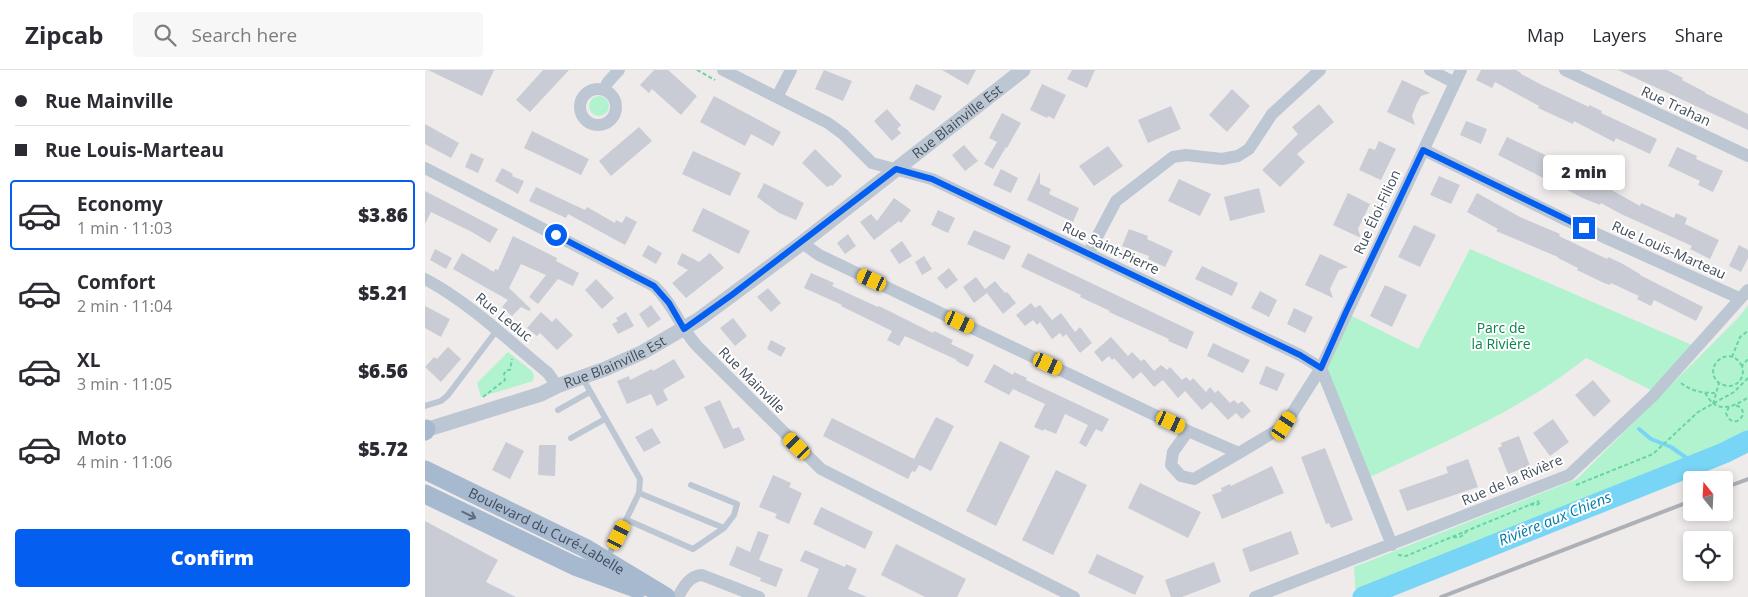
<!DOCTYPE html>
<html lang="en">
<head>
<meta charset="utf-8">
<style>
  :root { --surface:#fff; --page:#f7f7f7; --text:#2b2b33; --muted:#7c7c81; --line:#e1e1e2; --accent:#045eef }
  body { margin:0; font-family:"Open Sans",sans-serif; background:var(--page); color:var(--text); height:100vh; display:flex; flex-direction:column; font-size:19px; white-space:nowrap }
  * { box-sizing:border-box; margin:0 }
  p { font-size:16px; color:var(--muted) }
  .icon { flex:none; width:28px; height:28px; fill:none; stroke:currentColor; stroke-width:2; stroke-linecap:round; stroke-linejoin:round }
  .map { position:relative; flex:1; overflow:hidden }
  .side { display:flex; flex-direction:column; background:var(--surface); width:425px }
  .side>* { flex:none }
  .guide { display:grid; align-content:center; height:110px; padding:0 15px; background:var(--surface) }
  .needle { width:32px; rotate:342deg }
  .controls { position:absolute; left:1258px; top:401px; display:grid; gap:10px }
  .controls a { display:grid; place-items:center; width:50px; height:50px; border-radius:5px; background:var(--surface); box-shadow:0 2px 8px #0003; font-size:25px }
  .end { position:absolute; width:22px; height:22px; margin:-11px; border:6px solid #045eef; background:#fff; box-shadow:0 0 0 2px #fff }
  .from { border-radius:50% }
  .bubble { position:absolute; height:35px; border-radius:5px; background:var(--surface); box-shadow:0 2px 8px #0003; font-size:16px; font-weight:800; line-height:35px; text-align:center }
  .car { position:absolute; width:15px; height:30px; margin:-15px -8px; border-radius:6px; box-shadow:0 0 4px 1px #0007; background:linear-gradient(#f5c518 24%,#345 0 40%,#f5c518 0 76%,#345 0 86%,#f5c518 0) }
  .guide b { display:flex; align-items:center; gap:18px; height:48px; font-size:19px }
  .guide b+b { border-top:1px solid var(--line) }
  .guide i { width:12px; height:12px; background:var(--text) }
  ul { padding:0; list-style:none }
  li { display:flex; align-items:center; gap:15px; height:70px; margin:0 10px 8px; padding:0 5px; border:2px solid transparent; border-radius:5px }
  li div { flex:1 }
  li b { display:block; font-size:19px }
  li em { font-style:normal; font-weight:800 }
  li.active { border-color:var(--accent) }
  li>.icon { width:45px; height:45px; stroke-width:1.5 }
  .button { display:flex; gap:10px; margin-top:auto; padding:10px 15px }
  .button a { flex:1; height:58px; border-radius:5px; background:var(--accent); color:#fff; font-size:20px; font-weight:800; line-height:58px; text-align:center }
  header { display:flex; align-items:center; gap:30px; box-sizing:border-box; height:70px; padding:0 25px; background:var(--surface); border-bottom:1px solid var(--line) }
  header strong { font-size:24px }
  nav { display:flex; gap:28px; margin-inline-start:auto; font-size:18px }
  .search { width:350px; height:45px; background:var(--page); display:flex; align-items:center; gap:12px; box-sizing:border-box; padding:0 18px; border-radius:5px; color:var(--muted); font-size:19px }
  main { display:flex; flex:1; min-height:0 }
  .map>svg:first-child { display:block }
</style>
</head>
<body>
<header>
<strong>Zipcab</strong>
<div class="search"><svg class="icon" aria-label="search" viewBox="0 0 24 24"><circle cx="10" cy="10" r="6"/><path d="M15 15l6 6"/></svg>Search here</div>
<nav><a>Map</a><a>Layers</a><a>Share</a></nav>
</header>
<main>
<section class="side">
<div class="guide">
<b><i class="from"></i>Rue Mainville</b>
<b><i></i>Rue Louis-Marteau</b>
</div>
<ul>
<li class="active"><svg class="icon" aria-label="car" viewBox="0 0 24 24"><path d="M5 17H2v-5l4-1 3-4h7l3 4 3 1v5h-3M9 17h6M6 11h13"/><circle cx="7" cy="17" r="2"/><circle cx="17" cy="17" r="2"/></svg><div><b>Economy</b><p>1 min · 11:03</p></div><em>$3.86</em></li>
<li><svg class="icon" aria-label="car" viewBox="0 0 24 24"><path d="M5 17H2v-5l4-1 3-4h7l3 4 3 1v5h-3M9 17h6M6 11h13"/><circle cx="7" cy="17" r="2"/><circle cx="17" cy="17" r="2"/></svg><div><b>Comfort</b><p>2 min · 11:04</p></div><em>$5.21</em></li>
<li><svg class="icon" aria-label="car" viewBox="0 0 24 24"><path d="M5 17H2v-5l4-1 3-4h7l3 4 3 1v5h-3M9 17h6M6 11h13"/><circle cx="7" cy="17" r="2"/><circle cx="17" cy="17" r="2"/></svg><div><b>XL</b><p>3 min · 11:05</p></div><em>$6.56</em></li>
<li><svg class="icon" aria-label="car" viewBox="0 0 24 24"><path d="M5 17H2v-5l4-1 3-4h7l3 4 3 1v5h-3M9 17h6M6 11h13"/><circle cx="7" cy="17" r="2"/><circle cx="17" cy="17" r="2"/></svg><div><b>Moto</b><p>4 min · 11:06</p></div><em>$5.72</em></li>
</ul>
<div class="button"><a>Confirm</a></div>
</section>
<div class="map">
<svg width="1323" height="527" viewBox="0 0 1323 527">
  <rect width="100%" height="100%" fill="#efebeb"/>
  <!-- green -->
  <path fill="#b2f3cf" d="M164 36a10 10 0 1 1 20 0a10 10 0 1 1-20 0Z
    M1045 179 1274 278 1234 324 1161 288C1095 341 1017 373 941 409L896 298 921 243 993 279Z
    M1323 235V368L940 527H931L929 497 1152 409 1313 248Z
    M83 282 107 301 109 306 108 311 56 327 52 313Z"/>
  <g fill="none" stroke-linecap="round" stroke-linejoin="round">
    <!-- stream -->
    <path stroke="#79d5f6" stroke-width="4" d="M1214 359 1226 369 1246 377 1270 394"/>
    <!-- river -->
    <path stroke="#79d5f6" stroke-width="21" d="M938 527 1299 383 1323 371"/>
  </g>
  <!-- building -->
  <path fill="#c9ccd4" d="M3 0H69L57 26Z
    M118 0H144L105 42 91 30Z
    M229 0H243L272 26 256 45 227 19 224 23 215 15Z
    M399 0 427 11 418 31 390 19Z
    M517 0H551L543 15Z
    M647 0H670L662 18 642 9Z
    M1056 0H1091L1096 3V4L1117 15 1164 37V35L1177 41 1176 43 1232 69 1225 84 1191 68 1189 72 1149 51 1148 54 1113 38 1114 36 1070 12 1067 18 1051 10Z
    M1193 0H1242L1258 8 1257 10 1280 22V23L1323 44V60Z
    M977 10 1005 23 996 26 992 33 987 46 990 55 962 42Z
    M491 14 517 26 509 41 484 29Z
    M617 14 641 25 629 49 623 46 622 48 605 40Z
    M807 19 825 36 802 62 784 45Z
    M289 26 356 62 348 76 326 64 320 76 275 52Z
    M894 34 909 52 872 84 880 92 855 117 837 100 873 64 867 57Z
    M746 36 756 59 723 73 713 50Z
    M462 39 476 55 472 59 476 63 467 71 449 51Z
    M577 43 596 53 582 78 581 77 568 99 559 94 572 72 564 68Z
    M1041 51 1062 59 1056 74 1035 65Z
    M0 54 34 73 26 88 0 74Z
    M214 57 227 71 186 106 174 91Z
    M107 61 164 89 156 105 99 78Z
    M1082 67 1184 115 1183 118 1215 136 1216 133 1249 148 1251 143 1262 148 1260 154 1294 170 1285 189 1265 179 1267 176 1196 144 1176 133 1175 135 1162 130 1073 85Z
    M954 71 971 79 956 110 934 100 944 78 950 80Z
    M539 75 553 91 540 101 527 85Z
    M683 76 698 96 669 116 654 96Z
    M1252 77 1272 86 1271 89 1298 101 1288 122 1273 115 1275 111 1243 96Z
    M390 79 417 106 407 116 406 115 402 117 377 93Z
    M268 81 316 103 305 126 257 104Z
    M46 83 59 89 53 103 40 97Z
    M77 98 88 104 87 106 99 111 93 124 70 111Z
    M576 99 593 108 586 123 568 115Z
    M615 102V114L626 119 624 124 654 138 648 152 602 130Z
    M1014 106 1035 115 1026 134 1005 125Z
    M754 109 786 124 775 146 743 131Z
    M339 113 379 133 371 150 354 143 332 127Z
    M111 117 160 140 162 137 190 153 191 150 197 153 201 146 212 152 200 175 143 144 141 148 104 131Z
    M834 118 840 142 805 151 799 127Z
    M0 121 73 159 65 173 47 162 6 142 0 154Z
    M923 123 945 134 933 159 936 168 908 155Z
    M1052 123 1095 147 1135 164 1134 166 1182 189 1183 187 1196 193 1215 204V205L1278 237 1271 251 1229 230 1226 236 1212 229 1214 226 1186 213 1185 215 1179 213 1152 200 1153 198 1133 188V187L1071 161 1073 159 1042 142Z
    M469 128 486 140 476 153 474 151 449 170 435 152 446 144 452 151Z
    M278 138 325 161 314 184 267 161Z
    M513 140 530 148 523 163 506 155Z
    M989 155 1011 165 995 197 973 187Z
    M704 159 723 166 722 169 748 181 740 197 723 189 724 186 697 176Z
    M549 160 586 176 579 190 542 174Z
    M423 164 431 176 420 184 412 173Z
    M88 166 132 188 131 191 154 203 148 216 133 209 113 234 104 227 121 205 96 194 84 218 106 239 104 241 96 237 87 246 77 237 83 230 28 199 37 183 69 202 70 199 73 200Z
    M477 171 487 186 474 194 465 180Z
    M223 175 237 183 231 194 217 186Z
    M1314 175 1323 180V188L1316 202 1304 196Z
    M10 179 27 188 21 199 5 190Z
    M257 183 274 192 285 183 299 198 261 228 247 213 263 200 252 194Z
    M603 183 769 262 762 279 743 271 744 269 684 242 685 241 655 227 656 225 596 197Z
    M895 184 923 197 914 200 905 219 908 228 880 215Z
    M499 186 507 199 497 205 490 192Z
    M777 196 813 213 807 226 770 209Z
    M524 198 533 210 521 219 512 208Z
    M386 203 409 213 407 216 453 237 454 236 508 263 509 261 528 270 526 274 549 285 543 297 531 291 532 290 480 266 474 276 462 270 467 261 416 236 417 235 379 218Z
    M551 207 560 219 570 211 580 223 582 222 591 233 578 244 562 223 549 233 538 217Z
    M171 209 189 228 177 239 160 220Z
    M960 215 982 225 967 257 945 246Z
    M343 218 356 233 346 242 332 227Z
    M835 221 852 230 844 247 826 238Z
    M606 233 610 238 615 235 627 250 636 243 650 262 655 257 667 273 655 283 641 264 638 267 635 263 627 269 615 252 612 255 608 250 600 256 591 245Z
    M226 235 236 249 223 258 214 244Z
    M0 236 25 249 16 267 0 258Z
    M869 238 888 247 880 263 862 254Z
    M116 242 127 252 131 248 148 265 132 280 115 263 112 266 102 258Z
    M201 242 209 256 193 264 187 254 193 251 191 248Z
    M308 248 322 266 310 276 295 258Z
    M686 267 703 286 707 282 716 291 719 289 729 301 736 295 742 300 745 297 757 310 761 307 765 311 768 308 781 322 785 317 790 323 793 320 805 333 809 330 813 334 817 331 826 341 817 349 811 343 803 350 786 332 777 340 760 321 753 328 738 310 729 317 716 302 708 309 689 288 687 290 684 286 677 292 669 282Z
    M346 270 361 278 356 287 342 279Z
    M788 273 825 290 818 303 782 286Z
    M23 277 36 289 16 312 0 297 9 287 12 289Z
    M249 289 260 307 238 320 243 330 232 336 226 324 202 334 192 311 204 306 205 310 227 299 228 301Z
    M569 294 588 305 589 302 602 308 601 310 684 349 677 362 671 359 661 377 654 373 663 355 640 344 631 364 619 359 618 361 609 357 620 334 588 319 584 325 559 312Z
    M841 296 860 304 852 321 834 314Z
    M1168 310 1186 331 1169 347 1150 325Z
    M295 330 308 359 314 357 320 370 299 379 279 337Z
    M511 347 529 356 506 401 494 395 490 402 487 401 483 409 398 366 407 348 489 389Z
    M1128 349 1144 372 1125 386 1108 363Z
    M227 358 236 373 219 382 210 367Z
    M1094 366 1105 396 1083 404 1073 378 1077 376 1076 373Z
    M575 371 605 386 571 456 541 441Z
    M81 372 99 381 85 409 67 400Z
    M114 375H131L130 406 113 405Z
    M900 378 928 450 906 458 904 453 901 454 876 387Z
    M1043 389 1053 417 982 441 974 420 1023 403 1021 397Z
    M847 396 859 423 797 449 787 425 797 421 796 418 805 414 806 416Z
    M631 400 662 415 628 485 597 470Z
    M348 405 366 413 364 417 377 423 364 454 350 448 352 444 334 437Z
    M715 413 776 442 763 468 703 438Z
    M396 437 448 462 440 479 388 454Z
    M0 451 73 490 61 512 91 527H0Z
    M333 461 344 465 334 490 358 499 351 517 335 511 336 508 304 495 312 476 325 482Z
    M866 461 874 484 825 502 817 479Z
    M471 474 541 509 532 527H500L456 505Z
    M380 480 420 497 421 494 432 499 423 519 442 527H382L394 499 375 491Z
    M672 484 719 506 710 525 663 503Z
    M789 492 796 512 757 527H746L740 510Z"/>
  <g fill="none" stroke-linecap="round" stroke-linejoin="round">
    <!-- path -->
    <path stroke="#66d5a4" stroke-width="2" stroke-dasharray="4 2.5" stroke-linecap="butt" d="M272 0 290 10
      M1307 287 1315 267 1323 261
      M1317 296C1304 272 1276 298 1294 313 1297 315 1301 316 1305 316 1315 315 1320 305 1317 296L1323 289
      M1256 313C1266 321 1277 323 1290 323
      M1280 323C1282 326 1285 331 1288 333 1297 342 1315 334 1323 327
      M58 327 80 310 79 304 82 300H85L87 289
      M1288 334 1294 313
      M1304 337 1301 343C1303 349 1306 352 1312 351 1318 348 1320 342 1315 337L1310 335
      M1151 415 1228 384 1273 342 1309 322 1323 308
      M1105 434C1111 436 1114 435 1116 430
      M1028 467C1033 468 1038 467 1041 462
      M973 485 981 486 1114 431"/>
    <!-- service -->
    <path stroke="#bcc7d3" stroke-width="6" d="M157 307 215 409 214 423 182 489
      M0 336 16 331 23 325 72 260
      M133 340 165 322
      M146 368 180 349
      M214 423 299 458 309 445 312 434 266 415
      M202 450 268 479 299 458"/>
    <!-- minor -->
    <path stroke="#bcc7d3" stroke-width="12" d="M298 0 403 53 418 64 447 93 507 109 875 285 896 298 967 475
      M1005 0 1030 13
      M1140 0 1323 86
      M155 37a18 18 0 1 1 36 0a18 18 0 1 1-36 0Z
      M179 19 183 12 194 0
      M352 27 366 0
      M999 80 1141 150 1314 228
      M0 98 229 216C247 232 255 257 272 276L396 399 649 527
      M377 173 394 185 763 361 814 383 859 356 896 298 1036 0
      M663 184 691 131 748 87 761 85 797 89 813 86 824 79 847 44 895 0
      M0 209C45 233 83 270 123 303L132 316
      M763 361 748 382 746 395 756 406 769 409 814 383
      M253 527C259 516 264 506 277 505L334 527
      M830 527 1144 405 1228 326 1323 220"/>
    <!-- tertiary -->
    <path stroke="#bcc7d3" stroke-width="15" id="s1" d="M0 360 116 324 132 316 180 299 218 282 273 250 377 173 598 0"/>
    <!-- primary -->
    <g stroke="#a7b9cf" stroke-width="19">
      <path d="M0 361 1 359"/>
      <path id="s2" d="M0 400 160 478 241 527"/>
      <path d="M0 424 150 496 213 519"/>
    </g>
    <!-- rail -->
    <path stroke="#acb0b7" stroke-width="4" d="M1299 418 1323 409
      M1016 527 1266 431"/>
  </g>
  <!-- one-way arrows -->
  <defs><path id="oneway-shaft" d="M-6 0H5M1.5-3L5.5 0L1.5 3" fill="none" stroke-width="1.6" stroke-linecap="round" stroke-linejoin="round" transform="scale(1.25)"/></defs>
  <use stroke="#606d7e" href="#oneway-shaft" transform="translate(44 445) rotate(26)"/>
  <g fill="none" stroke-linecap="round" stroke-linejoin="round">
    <!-- route -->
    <path stroke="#045eef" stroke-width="6" d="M131 165 229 216 244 233 259 259 308 224 471 99 507 109 875 285 896 298 921 242 998 80 1159 158"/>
  </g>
  <g text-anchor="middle" stroke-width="4" stroke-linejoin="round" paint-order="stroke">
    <!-- street labels -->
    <g font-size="14" fill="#424d5b" stroke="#fff">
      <text transform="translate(1251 36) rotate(25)" y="5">Rue Trahan</text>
      <text dy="5" stroke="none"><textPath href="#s1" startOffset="622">Rue Blainville Est</textPath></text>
      <text transform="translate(952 142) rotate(-65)" y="5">Rue Éloi-Filion</text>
      <text transform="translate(686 178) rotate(25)" y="5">Rue Saint-Pierre</text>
      <text transform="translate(1244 180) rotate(24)" y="5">Rue Louis-Marteau</text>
      <text transform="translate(79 247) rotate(39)" y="5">Rue Leduc</text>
      <text dy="5" stroke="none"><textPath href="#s1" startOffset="202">Rue Blainville Est</textPath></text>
      <text transform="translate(327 310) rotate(45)" y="5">Rue Mainville</text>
      <text transform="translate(1087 410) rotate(-23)" y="5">Rue de la Rivière</text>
      <text dy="5" stroke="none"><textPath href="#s2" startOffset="136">Boulevard du Curé-Labelle</textPath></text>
    </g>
    <!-- park labels -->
    <g font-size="14" fill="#0b834d" stroke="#fff">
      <text x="1076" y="263">Parc de<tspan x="1076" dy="16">la Rivière</tspan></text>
    </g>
    <!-- water labels -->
    <g font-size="15" font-style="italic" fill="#017ba7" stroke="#fff">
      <text transform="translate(1130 449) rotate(-22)" y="5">Rivière aux Chiens</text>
    </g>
  </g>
</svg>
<div class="controls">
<a><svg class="needle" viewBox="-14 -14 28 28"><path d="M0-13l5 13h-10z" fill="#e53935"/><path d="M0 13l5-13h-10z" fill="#7c7c81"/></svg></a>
<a><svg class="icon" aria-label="locate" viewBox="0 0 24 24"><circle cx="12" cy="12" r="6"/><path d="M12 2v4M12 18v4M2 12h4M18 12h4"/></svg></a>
</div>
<i class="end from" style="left:131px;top:165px"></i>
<i class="end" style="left:1159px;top:158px"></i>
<div class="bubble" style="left:1118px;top:85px;width:82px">2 min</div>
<i class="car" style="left:447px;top:210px;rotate:295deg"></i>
<i class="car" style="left:535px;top:252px;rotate:115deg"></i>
<i class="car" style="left:623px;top:294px;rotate:115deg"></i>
<i class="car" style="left:746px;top:352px;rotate:115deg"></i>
<i class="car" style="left:859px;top:356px;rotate:33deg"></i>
<i class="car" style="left:372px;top:376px;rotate:315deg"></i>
<i class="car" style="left:194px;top:465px;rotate:27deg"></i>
</div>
</main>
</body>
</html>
